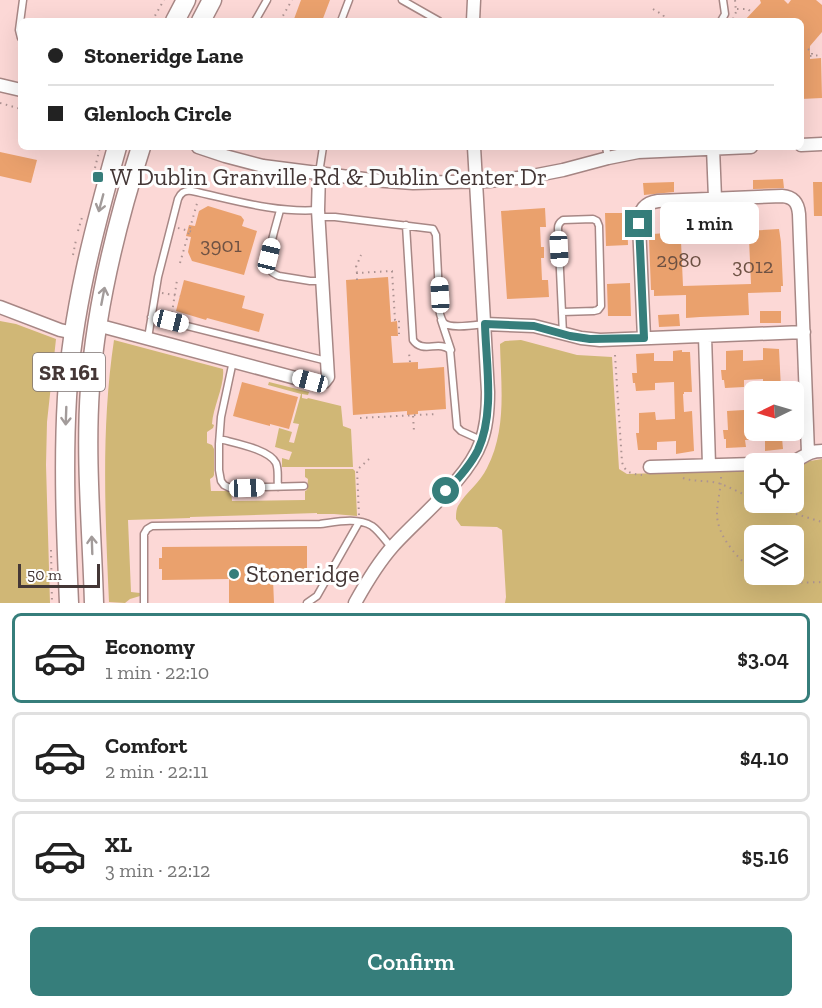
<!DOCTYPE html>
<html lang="en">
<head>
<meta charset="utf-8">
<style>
  :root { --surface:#fff; --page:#f2f2f2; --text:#222; --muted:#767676; --line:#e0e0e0; --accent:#367e7b }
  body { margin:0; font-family:"Zilla Slab",serif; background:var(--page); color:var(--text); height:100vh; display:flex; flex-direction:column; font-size:22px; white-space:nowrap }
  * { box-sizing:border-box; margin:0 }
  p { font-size:20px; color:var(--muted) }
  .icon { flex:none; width:33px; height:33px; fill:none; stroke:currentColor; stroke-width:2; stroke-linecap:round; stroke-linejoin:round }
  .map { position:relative; height:603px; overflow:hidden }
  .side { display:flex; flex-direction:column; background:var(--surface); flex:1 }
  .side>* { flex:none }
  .top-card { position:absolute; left:18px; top:18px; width:786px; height:132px; border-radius:9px; box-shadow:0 6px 24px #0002; display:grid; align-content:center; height:132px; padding:0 30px; background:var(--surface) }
  .needle { width:39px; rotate:265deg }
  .tools { position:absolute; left:744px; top:381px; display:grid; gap:12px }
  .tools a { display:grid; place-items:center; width:60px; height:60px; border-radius:9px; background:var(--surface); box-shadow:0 6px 24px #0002; font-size:30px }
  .scale { position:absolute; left:18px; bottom:15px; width:82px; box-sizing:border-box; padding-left:6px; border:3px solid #443736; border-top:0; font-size:16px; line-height:21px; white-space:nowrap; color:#443736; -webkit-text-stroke:4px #fff; paint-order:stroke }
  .end { position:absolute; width:27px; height:27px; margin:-14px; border:8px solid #367e7b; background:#fff; box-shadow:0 0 0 3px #fff }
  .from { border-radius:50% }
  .bubble { position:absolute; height:42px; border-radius:9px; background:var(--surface); box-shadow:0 6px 24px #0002; font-size:20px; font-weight:600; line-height:42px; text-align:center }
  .car { position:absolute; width:18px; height:36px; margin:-18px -9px; border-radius:8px; box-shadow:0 0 4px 2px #0007; background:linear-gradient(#fff 24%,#345 0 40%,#fff 0 76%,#345 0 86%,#fff 0) }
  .top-card b { display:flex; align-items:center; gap:21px; height:57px; font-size:22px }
  .top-card b+b { border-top:2px solid var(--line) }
  .top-card i { width:15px; height:15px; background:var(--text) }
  ul { padding:10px 0 0; list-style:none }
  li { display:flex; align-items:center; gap:18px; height:90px; margin:0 12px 9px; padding:0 18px; border:3px solid var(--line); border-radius:9px }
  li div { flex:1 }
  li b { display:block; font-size:22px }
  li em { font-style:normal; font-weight:600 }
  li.active { border-color:var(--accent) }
  li>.icon { width:54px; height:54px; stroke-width:1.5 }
  .action { display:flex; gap:12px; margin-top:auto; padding:12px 30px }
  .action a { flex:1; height:69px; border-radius:9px; background:var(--accent); color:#fff; font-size:24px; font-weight:600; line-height:69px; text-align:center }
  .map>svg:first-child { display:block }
</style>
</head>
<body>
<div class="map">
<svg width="822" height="603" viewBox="0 0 822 603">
  <rect width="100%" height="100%" fill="#fcd8d6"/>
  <!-- green -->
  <path fill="#d0b776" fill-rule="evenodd" d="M0 321 16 324 56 339 47 422 46 465 50 603H0Z
    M114 340 223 369C225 385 213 407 212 424L214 425 213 428 207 432V443L212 445 214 449V475L213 477 210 479 211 491H231L232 501 305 500V491L307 490 308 479 305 477V469H353L355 471 357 516 334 514H317V513L190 517V518L128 520 131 592 140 593V596L130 599 125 603 109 602C105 514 101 427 114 340Z
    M521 340 577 355 612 357 619 469 627 474 754 470V502H794V469L810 461 822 459V603H505L506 597 502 530 497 527 461 526 456 519C456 515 456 510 458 506 466 492 480 483 487 468 507 429 501 386 500 344L505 341ZM754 536H794V574H754Z
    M269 382 309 392 308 395 302 394V398L307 399 308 398 341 406 343 426 351 429 353 467H282V458L289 460 292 452 275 447 279 428 292 432 289 442 294 443 299 424 293 423 301 394 268 385Z"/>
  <!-- building -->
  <path fill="#eaa16d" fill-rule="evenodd" d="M301 0H330L322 21H299L294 19Z
    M760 0H784L788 4 791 0H816L822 5V32L810 46V59L821 58 822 98 801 99V21H744L761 3Z
    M0 152 37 160 31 183 0 176Z
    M783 179 784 188 753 189V180Z
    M674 182V192L644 195 643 183Z
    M813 182H822V216H814Z
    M208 206 241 216 244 220 242 226 257 231 244 275 192 261 188 252 191 237 186 236 189 225 195 226 199 211Z
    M545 208 546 227H540L541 247H544V258H541L542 280H548L549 297 507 299 501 211Z
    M740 208V210H746L747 231 779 229 781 242 783 286H781V292L748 293 749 315 700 317 686 318V295L654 296V290H651L649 239H652V234L684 232V212H689V210ZM749 239 751 284 683 286 681 241Z
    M605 213H627L628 245 606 246Z
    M388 277 391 322 397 321 398 336H391L393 363 418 362V369L444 367 446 409 418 411V414L407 415V411L353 415 346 280Z
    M184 280 245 296 242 308 264 314 259 332 207 318 206 320 176 311Z
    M630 283 631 316H608L607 284Z
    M760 311H781V323H760Z
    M679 314 680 326 659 327 658 315Z
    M763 348 779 349 781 389H773V391L763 392V379L744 380V387L725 388 724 380H722L721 370H726V351L743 350V361L763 360Z
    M682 350V352H690L692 392H684V394H683L684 412 692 411 694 451 676 454V441L657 442V450H638L636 433H639V413L655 412 656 420 675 419 674 382 655 383V390L636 391 635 383H633L632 373H637L636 354 654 353V361H673V351Z
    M242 382 298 397 289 429 270 424V426L233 416Z
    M744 410 745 420H754V430H789V438H782L783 449 765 451V439L745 440 746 447 726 448V439H724L723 430H728L727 411Z
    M307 546V579H273L274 603H229V579L162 580V569H159V558H162V547Z"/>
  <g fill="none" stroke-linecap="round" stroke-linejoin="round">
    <!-- lane casing -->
    <g stroke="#a78785" stroke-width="9">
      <path id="lane" d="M402 0 439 21
        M255 21 267 0
        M341 21 349 0
        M721 21 725 14 723 0
        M21 38 19 30 23 0
        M606 147 608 158
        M319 173 323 147
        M280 210C277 223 264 259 271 271 273 274 275 274 279 276L310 281H322
        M319 217H335L433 229 436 235 440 314C441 317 442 321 444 323 450 329 475 325 484 324
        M406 225 413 340C422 354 439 340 450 350L457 427 461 431 481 440
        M562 312 594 311 598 310 601 306 599 226 597 221 593 219 563 220C560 222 558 224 558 228L563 334
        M151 317 327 361
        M441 320 451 350
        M148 338 158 277 178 199C181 192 185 190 192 191 234 200 275 213 318 210
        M233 361 221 417 219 444V470L221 481 224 485 230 488 304 486
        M220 439C234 443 269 449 276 463 279 470 277 479 278 487
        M144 603V534L147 529 152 526 320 524C336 522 357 517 372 526 379 531 385 540 391 547
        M307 603 317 596 359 522"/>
    </g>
    <!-- street casing -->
    <g stroke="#a78785" stroke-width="15">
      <path id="street" d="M473 21 474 0
        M0 85 21 90
        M801 145 822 144
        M198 147 225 156 263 166 372 180 413 183 489 181 527 177 563 170 608 158 638 152 751 147
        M713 148 715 198
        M0 307 60 330 74 333
        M485 324 534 326 581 338 600 340 804 332
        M97 325 318 384 324 382 328 377 318 210 319 173
        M705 336 709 465
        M644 338 639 224C639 210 644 203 658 201L782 196C794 197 798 203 799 214L808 453
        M755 464C767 463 783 465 795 461 805 456 809 451 822 451
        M650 467 754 464
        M355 603C366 583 378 563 393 546 420 516 468 479 481 442 487 426 488 408 488 392L474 147"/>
    </g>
    <!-- primary casing -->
    <g stroke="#a78785" stroke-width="21">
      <path id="primary" d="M175 21 186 0
        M201 21 212 0
        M69 603C66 534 63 466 67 397 72 312 94 229 117 147
        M94 603C92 532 85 459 90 388 96 306 116 225 141 147"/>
    </g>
    <!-- path -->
    <path stroke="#ad9392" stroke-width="2" stroke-dasharray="1.5 4.5" stroke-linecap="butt" d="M653 9 663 15 667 21
      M737 9H748L752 13
      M733 19 736 12 735 0
      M152 21 164 0
      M280 21 292 0
      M808 49 812 52V56
      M810 56 822 55
      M0 103 21 109
      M95 168 100 147
      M178 228 193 232
      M78 231 83 214
      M73 255 76 240
      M180 263 198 200
      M357 273 356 267 361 255
      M357 280V273L392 271 395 320H399V334
      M162 293 180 296
      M172 313 177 280
      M615 355 622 462C625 473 632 474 642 475
      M410 362 409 353 411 351
      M413 416 414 431
      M360 418 436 414
      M721 477C721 490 717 501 717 514 717 536 738 559 754 571
      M683 478C694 482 706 480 718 483 730 487 742 494 754 499
      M762 502 780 509 822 522
      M359 515 357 470 369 459
      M51 550 52 603
      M760 574C778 583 802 583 822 582"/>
    <!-- lane -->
    <use href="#lane" stroke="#fff" stroke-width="6"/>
    <!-- street -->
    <use href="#street" stroke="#fff" stroke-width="12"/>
    <!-- primary -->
    <use href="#primary" stroke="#fff" stroke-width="18"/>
  </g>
  <!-- one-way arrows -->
  <defs><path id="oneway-shaft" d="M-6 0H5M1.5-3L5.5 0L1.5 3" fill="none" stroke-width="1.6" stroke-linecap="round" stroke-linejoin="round" transform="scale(1.5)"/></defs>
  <g stroke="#a29b9a">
    <use href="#oneway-shaft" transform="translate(101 203) rotate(105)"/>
    <use href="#oneway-shaft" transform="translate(103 296) rotate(-79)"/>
    <use href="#oneway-shaft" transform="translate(66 416) rotate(92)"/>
    <use href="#oneway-shaft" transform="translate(92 545) rotate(-92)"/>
  </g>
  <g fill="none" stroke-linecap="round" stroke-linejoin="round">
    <!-- route -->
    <path stroke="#367e7b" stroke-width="8" d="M446 491C458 479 470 466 478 450 495 413 486 364 485 324L534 326 570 336 590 339 644 338 639 224"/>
  </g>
  <!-- markers -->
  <g fill="#367e7b" stroke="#fff" stroke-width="2">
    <rect x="92" y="171" width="12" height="12" rx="3"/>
    <circle cx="234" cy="574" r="6"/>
  </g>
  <g text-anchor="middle" stroke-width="6" stroke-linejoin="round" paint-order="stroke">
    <!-- number labels -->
    <g font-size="21" fill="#6e5244">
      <text x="221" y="252">3901</text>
      <text x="679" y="267">2980</text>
      <text x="753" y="273">3012</text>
    </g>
    <!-- shield labels -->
    <rect fill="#fff" stroke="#7c7372" stroke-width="1.5" x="33" y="353" width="72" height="38" rx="4.5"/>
    <g font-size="22" font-weight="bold" fill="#443736">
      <text x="69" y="380">SR 161</text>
    </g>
    <!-- poi labels -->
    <g font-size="24" fill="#443736" stroke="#fff" text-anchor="start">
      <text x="110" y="185">W Dublin Granville Rd &amp; Dublin Center Dr</text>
      <text x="246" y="582">Stoneridge</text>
    </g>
  </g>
</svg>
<div class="tools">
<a><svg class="needle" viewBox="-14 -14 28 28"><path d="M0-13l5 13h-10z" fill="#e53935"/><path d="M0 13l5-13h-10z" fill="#767676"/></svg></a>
<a><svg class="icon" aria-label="locate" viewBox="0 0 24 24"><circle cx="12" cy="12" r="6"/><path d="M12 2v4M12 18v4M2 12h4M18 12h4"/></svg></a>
<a><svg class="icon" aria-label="layers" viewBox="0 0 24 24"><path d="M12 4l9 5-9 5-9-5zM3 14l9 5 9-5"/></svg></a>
</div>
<div class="scale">50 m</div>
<i class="end from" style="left:446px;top:491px"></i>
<i class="end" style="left:639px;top:224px"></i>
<div class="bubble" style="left:660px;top:202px;width:99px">1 min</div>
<i class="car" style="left:559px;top:249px;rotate:177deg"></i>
<i class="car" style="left:269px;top:256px;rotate:14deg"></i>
<i class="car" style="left:440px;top:295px;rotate:357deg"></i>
<i class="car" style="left:171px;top:321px;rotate:104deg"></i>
<i class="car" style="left:310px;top:381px;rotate:285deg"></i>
<i class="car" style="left:247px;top:488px;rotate:88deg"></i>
<div class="top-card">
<b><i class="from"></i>Stoneridge Lane</b>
<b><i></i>Glenloch Circle</b>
</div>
</div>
<section class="side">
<ul>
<li class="active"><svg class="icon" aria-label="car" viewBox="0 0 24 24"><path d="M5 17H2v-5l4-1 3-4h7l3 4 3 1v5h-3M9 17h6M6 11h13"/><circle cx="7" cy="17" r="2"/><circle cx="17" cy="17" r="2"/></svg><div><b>Economy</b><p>1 min · 22:10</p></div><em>$3.04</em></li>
<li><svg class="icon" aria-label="car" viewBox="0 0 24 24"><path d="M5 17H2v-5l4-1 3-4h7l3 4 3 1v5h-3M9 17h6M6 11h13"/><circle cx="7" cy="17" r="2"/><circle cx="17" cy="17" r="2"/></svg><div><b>Comfort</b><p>2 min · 22:11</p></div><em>$4.10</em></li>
<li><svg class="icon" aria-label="car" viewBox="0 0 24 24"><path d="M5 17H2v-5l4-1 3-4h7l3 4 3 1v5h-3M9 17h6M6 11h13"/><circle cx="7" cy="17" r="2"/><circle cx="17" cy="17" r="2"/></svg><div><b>XL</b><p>3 min · 22:12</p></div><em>$5.16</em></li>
</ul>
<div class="action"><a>Confirm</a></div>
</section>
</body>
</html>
